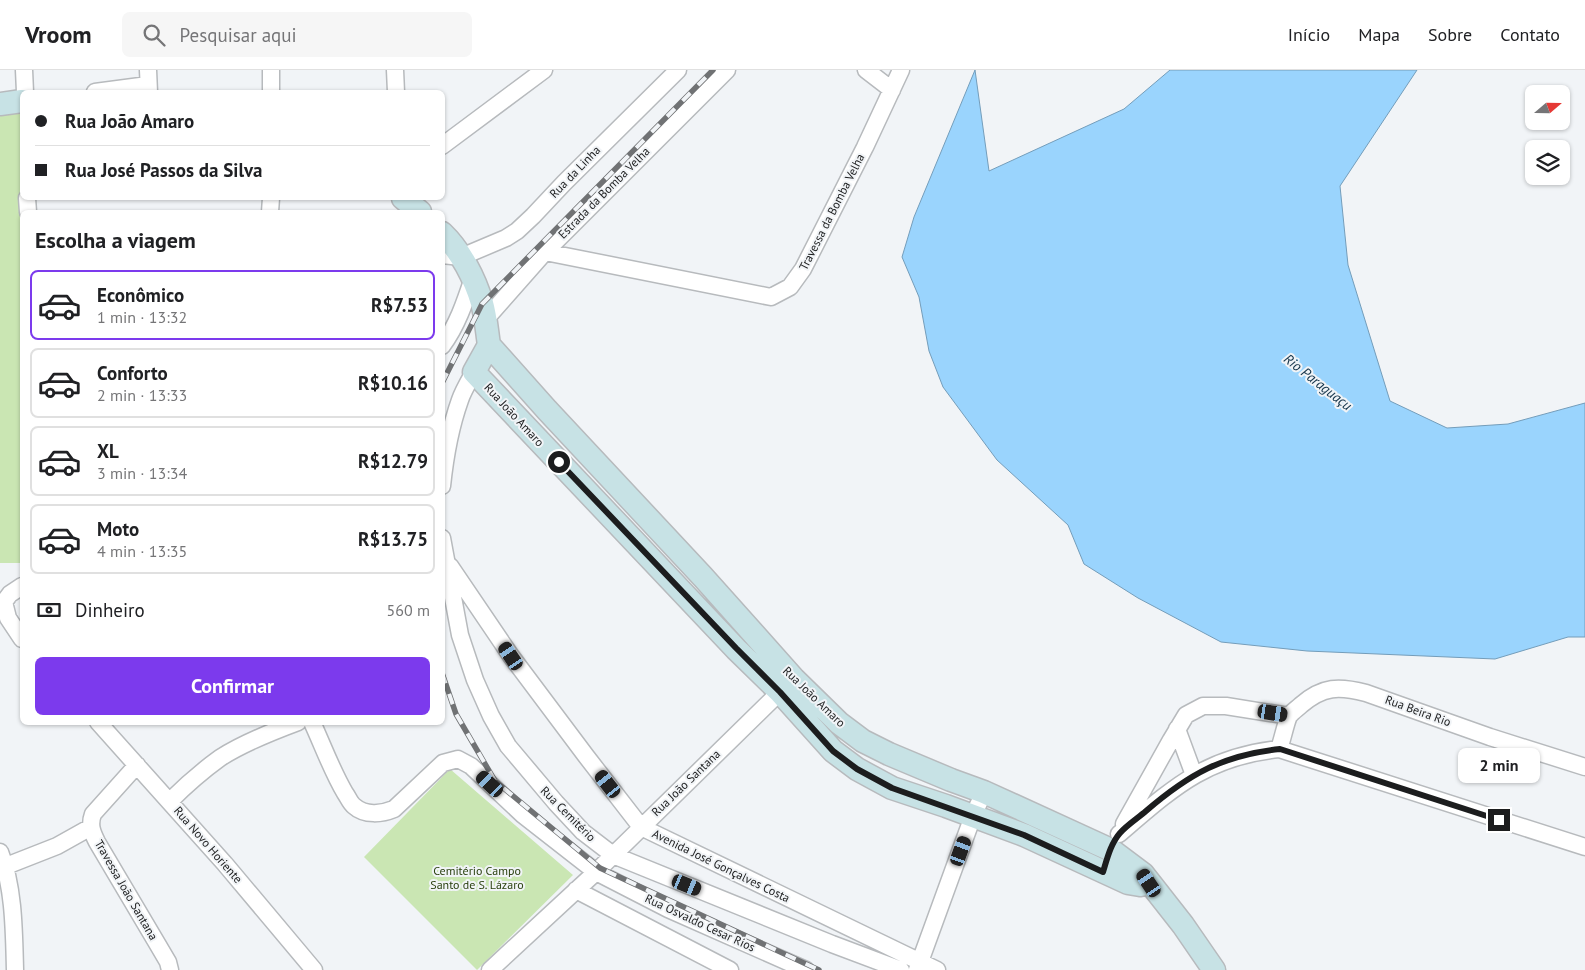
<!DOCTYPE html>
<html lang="pt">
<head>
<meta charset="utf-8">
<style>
  :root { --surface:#fff; --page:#f6f6f6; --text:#202124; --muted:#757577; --line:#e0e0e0; --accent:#7c3aed }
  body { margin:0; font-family:"PT Sans",sans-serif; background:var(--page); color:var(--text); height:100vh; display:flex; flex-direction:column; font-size:19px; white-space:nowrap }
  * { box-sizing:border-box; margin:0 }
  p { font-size:16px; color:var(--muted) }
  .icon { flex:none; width:28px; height:28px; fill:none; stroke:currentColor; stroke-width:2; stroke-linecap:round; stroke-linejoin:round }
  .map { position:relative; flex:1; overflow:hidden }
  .sheet { position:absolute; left:20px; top:140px; width:425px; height:515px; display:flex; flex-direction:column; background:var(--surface); border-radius:8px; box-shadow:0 1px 4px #0004 }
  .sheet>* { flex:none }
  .guide { position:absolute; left:20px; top:20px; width:425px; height:110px; border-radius:8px; box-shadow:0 1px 4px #0004; display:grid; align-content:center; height:110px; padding:0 15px; background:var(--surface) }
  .needle { width:32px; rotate:70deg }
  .controls { position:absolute; left:1525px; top:15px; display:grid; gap:10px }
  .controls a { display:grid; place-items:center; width:45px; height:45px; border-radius:8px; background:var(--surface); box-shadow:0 1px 4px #0004; font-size:25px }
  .end { position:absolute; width:22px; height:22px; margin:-11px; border:6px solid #1c1d1e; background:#fff; box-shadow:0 0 0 2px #fff }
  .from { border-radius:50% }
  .bubble { position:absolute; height:35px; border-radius:8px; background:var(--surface); box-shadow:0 1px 4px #0004; font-size:16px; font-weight:700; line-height:35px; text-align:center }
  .car { position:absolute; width:15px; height:30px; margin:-15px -8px; border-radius:6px; box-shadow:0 0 4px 1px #0007; background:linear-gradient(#222 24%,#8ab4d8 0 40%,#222 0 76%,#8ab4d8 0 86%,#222 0) }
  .guide b { display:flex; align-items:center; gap:18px; height:48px; font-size:19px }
  .guide b+b { border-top:1px solid var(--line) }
  .guide i { width:12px; height:12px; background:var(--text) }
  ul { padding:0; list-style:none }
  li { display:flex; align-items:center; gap:15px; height:70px; margin:0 10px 8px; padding:0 5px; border:2px solid var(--line); border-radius:8px }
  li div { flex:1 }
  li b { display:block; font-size:19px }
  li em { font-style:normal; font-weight:700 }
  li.current { border-color:var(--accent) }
  li>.icon { width:45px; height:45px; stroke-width:1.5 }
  h2 { padding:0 15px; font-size:22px; line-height:60px }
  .pay { display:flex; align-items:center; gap:12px; height:55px; padding:0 15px; font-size:19px }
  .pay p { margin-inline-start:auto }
  .action { display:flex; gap:10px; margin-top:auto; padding:10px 15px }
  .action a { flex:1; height:58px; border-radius:8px; background:var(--accent); color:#fff; font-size:20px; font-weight:700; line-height:58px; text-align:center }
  header { display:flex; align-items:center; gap:30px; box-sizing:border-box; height:70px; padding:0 25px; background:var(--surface); border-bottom:1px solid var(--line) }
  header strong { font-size:24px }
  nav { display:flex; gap:28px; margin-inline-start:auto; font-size:18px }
  .search { width:350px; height:45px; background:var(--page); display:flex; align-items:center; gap:12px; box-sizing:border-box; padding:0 18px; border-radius:8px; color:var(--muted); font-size:19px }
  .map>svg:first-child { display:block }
</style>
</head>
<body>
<header>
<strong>Vroom</strong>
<div class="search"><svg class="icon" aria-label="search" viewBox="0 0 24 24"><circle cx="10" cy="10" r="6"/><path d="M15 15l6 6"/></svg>Pesquisar aqui</div>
<nav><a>Início</a><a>Mapa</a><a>Sobre</a><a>Contato</a></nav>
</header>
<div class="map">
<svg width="1585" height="900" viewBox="0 0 1585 900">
  <rect width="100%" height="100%" fill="#f1f4f7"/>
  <!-- green -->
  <path fill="#cae6b3" d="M20 42 22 493H0V43Z
    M450 699 573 805 477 900 364 787Z"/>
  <!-- water -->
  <path fill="#9ad4fd" stroke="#749dba" d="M975 0 989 101 1124 39 1170 0H1417L1340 116 1348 195 1390 331 1447 358 1508 354 1585 333V567H1568L1495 589 1307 581 1221 572 1138 528 1084 494 1068 455 997 390 943 317 929 281 919 227 902 187 914 147Z"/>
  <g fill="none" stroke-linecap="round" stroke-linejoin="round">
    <!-- street casing -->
    <g stroke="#b7babd" stroke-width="19">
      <path id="street" d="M24 0 25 22
        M148 0 149 22
        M271 0V22
        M395 0 396 22
        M866 0 892 20
        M95 22 148 15
        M442 76 544 0
        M27 128 28 142
        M270 142 271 128
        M545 182 771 227 790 217 803 199 865 77 901 0
        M442 185 461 187 506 168 517 161 533 146 564 113 678 0
        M485 250 545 182 727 0
        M442 276C457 256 465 232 473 208
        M442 416C445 387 450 358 460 330 463 321 469 311 474 302
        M442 468 460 565 475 610 491 646 508 676 556 733 583 762 613 785 832 874 901 900
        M450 496 511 586 586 686 641 757 937 900
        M4 532 8 548 22 569
        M4 532 10 524 22 516
        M98 652 225 794 314 900
        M312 652C323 676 332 701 345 723 348 727 350 733 354 736 365 746 382 744 394 739L443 693 458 689 471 696 523 745 596 802 668 839 806 900
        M1177 659 1194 705
        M1279 679C1282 671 1286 652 1289 646 1292 642 1298 638 1301 635 1323 616 1339 616 1366 623L1490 667 1585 697
        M137 695 93 744C89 755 92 762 97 772L158 875 168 892 170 900
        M170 731C185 716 202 701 220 688 243 673 271 662 298 652
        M1124 754 1171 670 1186 645 1203 636H1226L1289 646
        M1119 764C1173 718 1205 687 1279 679L1585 777
        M0 782C14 817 14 862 15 900
        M6 796 57 776 91 757
        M576 820 730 900
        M490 900 596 802 787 615
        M917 900 973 746 984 722"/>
    </g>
    <!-- secondary casing -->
    <g stroke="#b7babd" stroke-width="25">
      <path id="secondary" d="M0 34 22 31
        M403 128 420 142
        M442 163C461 181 475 209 482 233 486 247 487 262 489 275
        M489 275 547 340 703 507 794 609 839 653 863 671 889 684 951 710 984 722 1111 780 1143 804 1183 855 1214 900
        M489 275 474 302 736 579 780 622 833 681 857 699 892 718 946 736 1024 765 1128 813 1140 815 1149 813"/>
    </g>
    <!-- street -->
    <use href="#street" stroke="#fff" stroke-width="16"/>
    <!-- secondary -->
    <use href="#secondary" stroke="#c7e2e5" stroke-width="22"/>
    <!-- rail casing -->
    <g stroke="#707274" stroke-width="5.5">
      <path id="rail" d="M442 313 482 234 713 0
        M442 603 456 644 495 711 600 798 819 900"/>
    </g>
    <!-- rail -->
    <use href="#rail" stroke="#f1f4f7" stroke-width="4" stroke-dasharray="11" stroke-linecap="butt"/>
  </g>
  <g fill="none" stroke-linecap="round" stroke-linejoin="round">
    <!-- route -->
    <path stroke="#1c1d1e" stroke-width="6" d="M559 392 736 578 780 622 833 681 857 699 892 718 1024 765 1103 802C1107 789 1111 773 1120 763 1127 755 1138 748 1146 741 1189 704 1223 685 1280 679L1499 750"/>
  </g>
  <g text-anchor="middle" stroke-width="4" stroke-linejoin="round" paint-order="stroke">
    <!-- street labels -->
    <g font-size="12" fill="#1c1d1e" stroke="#f1f4f7">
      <text transform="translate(575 102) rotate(-46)" y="4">Rua da Linha</text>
      <text transform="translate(604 123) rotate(-45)" y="4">Estrada da Bomba Velha</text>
      <text transform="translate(832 142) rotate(-63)" y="4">Travessa da Bomba Velha</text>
      <text transform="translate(514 345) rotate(47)" y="4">Rua João Amaro</text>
      <text transform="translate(814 627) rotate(44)" y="4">Rua João Amaro</text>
      <text transform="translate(1418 641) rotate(20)" y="4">Rua Beira Rio</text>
      <text transform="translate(686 713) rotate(-44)" y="4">Rua João Santana</text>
      <text transform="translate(568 744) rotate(45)" y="4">Rua Cemitério</text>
      <text transform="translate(208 775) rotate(49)" y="4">Rua Novo Horiente</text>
      <text transform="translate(721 796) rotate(26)" y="4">Avenida José Gonçalves Costa</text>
      <text transform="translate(126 820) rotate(60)" y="4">Travessa João Santana</text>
      <text transform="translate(700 853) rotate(25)" y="4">Rua Osvaldo Cesar Rios</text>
    </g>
    <!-- park labels -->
    <g font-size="12" fill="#2a410f" stroke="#f1f4f7">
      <text x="477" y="805">Cemitério Campo<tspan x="477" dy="14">Santo de S. Lázaro</tspan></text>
    </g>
    <!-- water labels -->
    <g font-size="14" font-style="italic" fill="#14344a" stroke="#f1f4f7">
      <text transform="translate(1318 312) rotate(38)" y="5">Rio Paraguaçu</text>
    </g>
  </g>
</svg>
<div class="controls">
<a><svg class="needle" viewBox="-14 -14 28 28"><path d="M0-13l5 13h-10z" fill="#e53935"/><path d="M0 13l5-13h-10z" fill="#757577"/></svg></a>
<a><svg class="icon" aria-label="layers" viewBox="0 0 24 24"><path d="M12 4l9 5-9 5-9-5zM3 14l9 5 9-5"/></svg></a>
</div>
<i class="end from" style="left:559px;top:392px"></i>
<i class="end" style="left:1499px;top:750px"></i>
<div class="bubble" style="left:1458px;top:678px;width:82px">2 min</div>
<i class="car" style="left:511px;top:586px;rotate:326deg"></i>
<i class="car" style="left:1273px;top:643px;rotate:99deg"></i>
<i class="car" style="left:490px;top:714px;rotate:313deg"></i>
<i class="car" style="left:608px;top:714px;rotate:322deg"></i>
<i class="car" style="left:961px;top:781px;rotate:20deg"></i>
<i class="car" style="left:1149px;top:813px;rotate:326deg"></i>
<i class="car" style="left:687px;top:815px;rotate:112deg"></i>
<div class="guide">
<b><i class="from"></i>Rua João Amaro</b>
<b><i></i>Rua José Passos da Silva</b>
</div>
<section class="sheet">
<h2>Escolha a viagem</h2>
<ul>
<li class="current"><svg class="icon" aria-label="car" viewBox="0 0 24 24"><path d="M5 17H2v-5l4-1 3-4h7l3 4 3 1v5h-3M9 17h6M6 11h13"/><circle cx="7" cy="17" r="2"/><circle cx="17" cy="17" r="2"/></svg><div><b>Econômico</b><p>1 min · 13:32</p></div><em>R$7.53</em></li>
<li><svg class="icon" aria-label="car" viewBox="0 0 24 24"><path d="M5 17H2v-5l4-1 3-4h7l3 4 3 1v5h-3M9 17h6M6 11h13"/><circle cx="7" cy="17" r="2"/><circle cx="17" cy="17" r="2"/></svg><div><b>Conforto</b><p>2 min · 13:33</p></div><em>R$10.16</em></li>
<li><svg class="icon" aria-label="car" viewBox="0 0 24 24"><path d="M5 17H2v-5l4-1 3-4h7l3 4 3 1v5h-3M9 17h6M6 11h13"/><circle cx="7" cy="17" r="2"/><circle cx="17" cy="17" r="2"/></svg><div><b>XL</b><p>3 min · 13:34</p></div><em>R$12.79</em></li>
<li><svg class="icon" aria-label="car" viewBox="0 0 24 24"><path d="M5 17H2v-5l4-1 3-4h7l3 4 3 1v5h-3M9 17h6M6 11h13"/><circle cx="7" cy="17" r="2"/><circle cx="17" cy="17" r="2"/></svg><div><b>Moto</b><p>4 min · 13:35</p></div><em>R$13.75</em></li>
</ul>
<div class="pay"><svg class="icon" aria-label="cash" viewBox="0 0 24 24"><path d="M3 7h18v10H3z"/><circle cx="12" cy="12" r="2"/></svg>Dinheiro<p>560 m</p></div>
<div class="action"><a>Confirmar</a></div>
</section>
</div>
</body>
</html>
